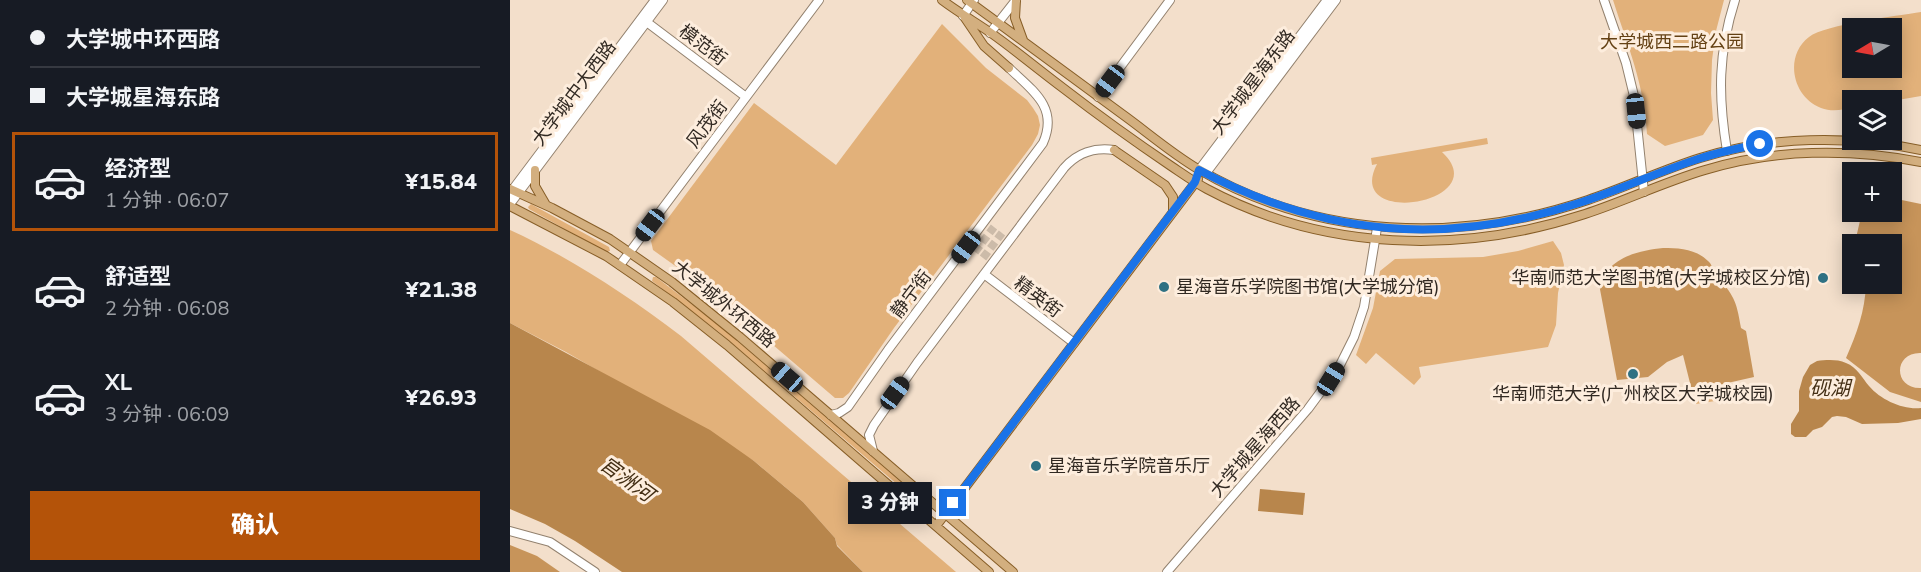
<!DOCTYPE html>
<html lang="zh">
<head>
<meta charset="utf-8">
<style>
  :root { --surface:#171b24; --page:#20242c; --text:#f1f3f6; --muted:#9ea1a6; --line:#363941; --accent:#b45309 }
  body { margin:0; font-family:"Nunito Sans","Noto Sans SC",sans-serif; background:var(--page); color:var(--text); height:100vh; display:flex; flex-direction:column; font-size:22px; white-space:nowrap }
  * { box-sizing:border-box; margin:0 }
  p { font-size:20px; color:var(--muted) }
  .icon { flex:none; width:33px; height:33px; fill:none; stroke:currentColor; stroke-width:2; stroke-linecap:round; stroke-linejoin:round }
  .map { position:relative; flex:1; overflow:hidden }
  .sheet { display:flex; flex-direction:column; background:var(--surface); width:510px }
  .sheet>* { flex:none }
  .top-card { display:grid; align-content:center; height:132px; padding:0 30px; background:var(--surface) }
  .needle { width:39px; rotate:260deg }
  .buttons { position:absolute; left:1332px; top:18px; display:grid; gap:12px }
  .buttons a { display:grid; place-items:center; width:60px; height:60px; border-radius:0px; background:var(--surface); box-shadow:0 3px 15px #0003; font-size:30px }
  .end { position:absolute; width:27px; height:27px; margin:-14px; border:8px solid #1a73e8; background:#fff; box-shadow:0 0 0 3px #fff }
  .from { border-radius:50% }
  .bubble { position:absolute; height:42px; border-radius:0px; background:var(--surface); box-shadow:0 3px 15px #0003; font-size:20px; font-weight:800; line-height:42px; text-align:center }
  .car { position:absolute; width:18px; height:36px; margin:-18px -9px; border-radius:8px; box-shadow:0 0 4px 2px #0007; background:linear-gradient(#222 24%,#8ab4d8 0 40%,#222 0 76%,#8ab4d8 0 86%,#222 0) }
  .top-card b { display:flex; align-items:center; gap:21px; height:57px; font-size:22px }
  .top-card b+b { border-top:2px solid var(--line) }
  .top-card i { width:15px; height:15px; background:var(--text) }
  ul { padding:0; list-style:none }
  li { display:flex; align-items:center; gap:18px; height:99px; margin:0 12px 9px; padding:0 18px; border:3px solid transparent; border-radius:0px }
  li div { flex:1 }
  li b { display:block; font-size:22px }
  li em { font-style:normal; font-weight:800 }
  li.active { border-color:var(--accent) }
  li>.icon { width:54px; height:54px; stroke-width:1.5 }
  .primary-button { display:flex; gap:12px; margin-top:auto; padding:12px 30px }
  .primary-button a { flex:1; height:69px; border-radius:0px; background:var(--accent); color:#fff; font-size:24px; font-weight:800; line-height:69px; text-align:center }
  main { display:flex; flex:1; min-height:0 }
  .map>svg:first-child { display:block }
</style>
</head>
<body>
<main>
<section class="sheet">
<div class="top-card">
<b><i class="from"></i>大学城中环西路</b>
<b><i></i>大学城星海东路</b>
</div>
<ul>
<li class="active"><svg class="icon" aria-label="car" viewBox="0 0 24 24"><path d="M5 17H2v-5l4-1 3-4h7l3 4 3 1v5h-3M9 17h6M6 11h13"/><circle cx="7" cy="17" r="2"/><circle cx="17" cy="17" r="2"/></svg><div><b>经济型</b><p>1 分钟 · 06:07</p></div><em>¥15.84</em></li>
<li><svg class="icon" aria-label="car" viewBox="0 0 24 24"><path d="M5 17H2v-5l4-1 3-4h7l3 4 3 1v5h-3M9 17h6M6 11h13"/><circle cx="7" cy="17" r="2"/><circle cx="17" cy="17" r="2"/></svg><div><b>舒适型</b><p>2 分钟 · 06:08</p></div><em>¥21.38</em></li>
<li><svg class="icon" aria-label="car" viewBox="0 0 24 24"><path d="M5 17H2v-5l4-1 3-4h7l3 4 3 1v5h-3M9 17h6M6 11h13"/><circle cx="7" cy="17" r="2"/><circle cx="17" cy="17" r="2"/></svg><div><b>XL</b><p>3 分钟 · 06:09</p></div><em>¥26.93</em></li>
</ul>
<div class="primary-button"><a>确认</a></div>
</section>
<div class="map">
<svg width="1411" height="572" viewBox="0 0 1411 572">
  <rect width="100%" height="100%" fill="#f3dfcb"/>
  <!-- green -->
  <path fill="#e2b17a" fill-rule="evenodd" d="M1103 0H1214L1206 31 1202 60 1201 93 1203 120 1193 135 1155 146 1137 134C1134 83 1118 47 1103 0Z
    M1411 12V96L1382 101 1342 100V108C1332 110 1321 112 1311 108 1282 97 1274 56 1299 37 1316 24 1387 16 1411 12ZM1342 28H1382V68H1342Z
    M432 24 476 68 517 100 523 108 528 116 530 125 528 134 522 145 384 328 339 393 333 398H325L199 290 143 250 141 241 244 103 326 165Z
    M977 138 978 144 932 152C987 203 833 229 867 164L862 165 861 158Z
    M21 204 99 247 100 251 96 252 19 209 18 207Z
    M0 230C61 258 117 295 171 336L446 572H353L327 545 325 538 293 502 244 461 56 352 0 323Z
    M1043 241 1051 253 1054 265 1048 293 1046 325 1038 347 909 367 911 377 904 385 866 353 856 364 846 355 863 308 870 271 885 259 973 257 1008 251Z
    M143 277H146L210 326 419 506V508L416 509 209 332 142 281Z
    M1229 389 1231 397 1186 404 1185 396Z"/>
  <!-- forest -->
  <path fill="#c7945a" d="M1382 198 1411 204V353C1383 352 1383 389 1411 388V402L1380 392 1336 358C1347 333 1355 311 1356 284H1382V244H1348L1346 238 1352 212H1382Z
    M1153 248C1169 248 1186 249 1198 261 1202 264 1202 269 1205 273 1224 297 1226 298 1231 328L1236 331 1244 377 1182 391 1173 355 1157 362 1138 377 1107 380 1089 284C1092 279 1095 272 1100 268 1113 254 1135 250 1153 248Z
    M0 545 27 556 50 572H0Z"/>
  <!-- water -->
  <path fill="#b8864c" d="M0 323 200 430 244 461 275 487 293 502 325 538 327 546 353 572H112L65 541 35 524 0 509Z
    M1307 361C1316 360 1327 359 1336 363 1347 367 1352 378 1359 386 1371 400 1393 410 1411 408V419L1388 423 1352 424 1336 417 1327 416 1322 417 1312 427 1303 430 1296 437H1285L1281 434V424L1289 411V391L1293 377 1300 365Z
    M750 489 795 493 793 515 748 511Z"/>
  <g fill="none" stroke-linecap="round" stroke-linejoin="round">
    <!-- primary-tunnel -->
    <path stroke="#ccbba9" stroke-width="8" stroke-dasharray="8 4" stroke-linecap="butt" d="M465 252 484 227
      M473 258 492 233"/>
    <!-- secondary casing -->
    <g stroke="#92816e" stroke-width="10">
      <path id="secondary" d="M1094 0 1116 63 1124 96 1134 192
        M453 16 464 0
        M134 20 236 97
        M480 33 506 0
        M588 97 660 0
        M1217 151C1208 96 1208 53 1225 0
        M689 170 817 0
        M696 173 826 0
        M0 193 145 0
        M0 204 153 0
        M110 265 309 0
        M474 274 564 343
        M321 415 329 413 338 407 378 350 533 143C549 107 522 90 499 68
        M363 451 359 435 364 425 407 363 554 168C567 153 585 147 604 150
        M0 531 40 542 85 572
        M657 572 798 409 829 367 844 337 854 307 867 228"/>
    </g>
    <!-- primary casing -->
    <g stroke="#875e27" stroke-width="10">
      <path id="primary" d="M432 0C448 12 465 22 481 33 505 50 529 70 553 88 588 115 624 141 661 166 673 174 684 182 697 189 813 251 950 255 1075 214 1115 201 1154 182 1195 170 1264 149 1340 148 1411 162
        M457 0C508 38 560 76 612 114 637 132 661 153 688 169 807 239 949 244 1078 200 1116 187 1152 170 1190 158 1261 136 1339 135 1411 150
        M506 0 505 18 513 40
        M455 18 474 46 499 68
        M604 150 655 185 663 197V210
        M25 170V186L36 205
        M0 189 42 208 100 239 162 282 230 337 503 572
        M0 206 96 256 163 302 217 345 479 572
        M426 526 688 179"/>
    </g>
    <!-- secondary -->
    <use href="#secondary" stroke="#fff" stroke-width="8"/>
    <!-- primary -->
    <use href="#primary" stroke="#d3af7f" stroke-width="8"/>
  </g>
  <g fill="none" stroke-linecap="round" stroke-linejoin="round">
    <!-- route -->
    <path stroke="#1a73e8" stroke-width="8" d="M443 503 685 182 689 170C813 236 935 247 1069 203 1109 190 1148 172 1188 159 1209 152 1229 148 1250 144"/>
  </g>
  <!-- markers -->
  <g fill="#2f7183" stroke="#fdeddd" stroke-width="2">
    <circle cx="1313" cy="278" r="6"/>
    <circle cx="654" cy="287" r="6"/>
    <circle cx="1123" cy="374" r="6"/>
    <circle cx="526" cy="466" r="6"/>
  </g>
  <g text-anchor="middle" stroke-width="6" stroke-linejoin="round" paint-order="stroke">
    <!-- park labels -->
    <g font-size="18" fill="#644114" stroke="#fdeddd">
      <text x="1162" y="48">大学城西二路公园</text>
    </g>
    <!-- street labels -->
    <g font-size="18" fill="#312922" stroke="#fdeddd">
      <text transform="translate(193 45) rotate(37)" y="6">模范街</text>
      <text transform="translate(743 82) rotate(-53)" y="6">大学城星海东路</text>
      <text transform="translate(64 93) rotate(-53)" y="6">大学城中大西路</text>
      <text transform="translate(197 124) rotate(-53)" y="6">风茂街</text>
      <text transform="translate(401 294) rotate(-53)" y="6">静宁街</text>
      <text transform="translate(528 297) rotate(37)" y="6">精英街</text>
      <text transform="translate(214 304) rotate(39)" y="6">大学城外环西路</text>
      <text transform="translate(745 447) rotate(-49)" y="6">大学城星海西路</text>
    </g>
    <!-- poi labels -->
    <g font-size="18" fill="#312922" stroke="#fdeddd" text-anchor="start">
      <text x="1301" y="284" text-anchor="end">华南师范大学图书馆(大学城校区分馆)</text>
      <text x="666" y="293">星海音乐学院图书馆(大学城分馆)</text>
      <text x="1123" y="400" text-anchor="middle">华南师范大学(广州校区大学城校园)</text>
      <text x="538" y="472">星海音乐学院音乐厅</text>
    </g>
    <!-- water labels -->
    <g font-size="20" font-style="italic" fill="#442f15" stroke="#fdeddd">
      <text x="1320" y="395">砚湖</text>
      <text transform="translate(117 479) rotate(36)" y="7">官洲河</text>
    </g>
  </g>
</svg>
<div class="buttons">
<a><svg class="needle" viewBox="-14 -14 28 28"><path d="M0-13l5 13h-10z" fill="#e53935"/><path d="M0 13l5-13h-10z" fill="#9ea1a6"/></svg></a>
<a><svg class="icon" aria-label="layers" viewBox="0 0 24 24"><path d="M12 4l9 5-9 5-9-5zM3 14l9 5 9-5"/></svg></a>
<a>+</a>
<a>−</a>
</div>
<i class="end from" style="left:1250px;top:144px"></i>
<i class="end" style="left:443px;top:503px"></i>
<div class="bubble" style="left:338px;top:482px;width:84px">3 分钟</div>
<i class="car" style="left:600px;top:81px;rotate:217deg"></i>
<i class="car" style="left:1126px;top:111px;rotate:174deg"></i>
<i class="car" style="left:140px;top:225px;rotate:217deg"></i>
<i class="car" style="left:456px;top:247px;rotate:217deg"></i>
<i class="car" style="left:277px;top:377px;rotate:311deg"></i>
<i class="car" style="left:821px;top:379px;rotate:32deg"></i>
<i class="car" style="left:385px;top:393px;rotate:36deg"></i>
</div>
</main>
</body>
</html>
